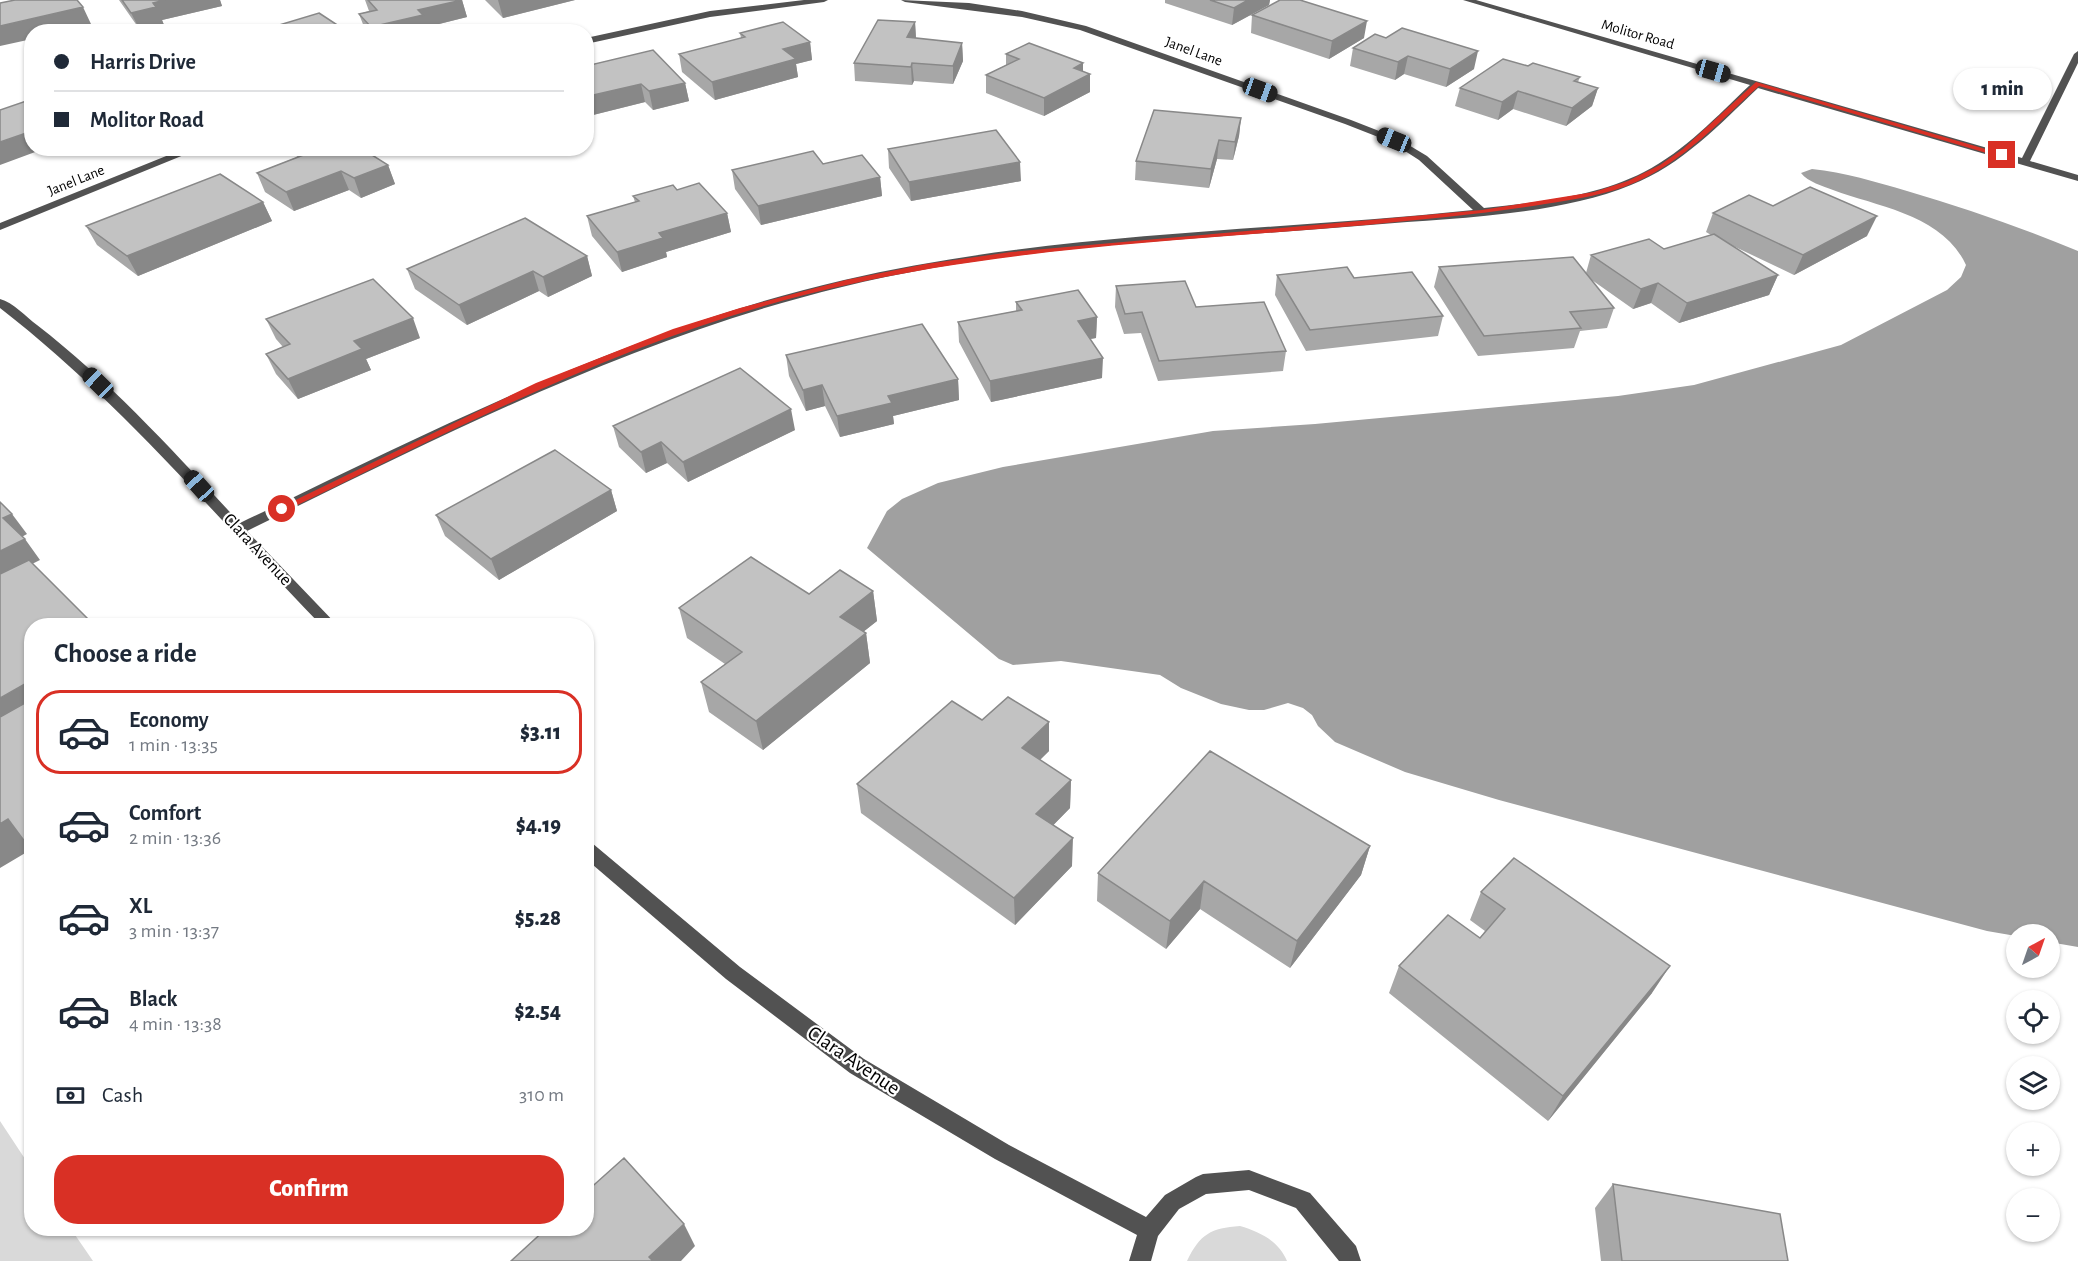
<!DOCTYPE html>
<html lang="en">
<head>
<meta charset="utf-8">
<style>
  :root { --surface:#fff; --page:#f6f6f7; --text:#1f2937; --muted:#747a83; --line:#e0e1e3; --accent:#d93025 }
  body { margin:0; font-family:"Alegreya Sans",sans-serif; background:var(--page); color:var(--text); height:100vh; display:flex; flex-direction:column; font-size:22px; white-space:nowrap }
  * { box-sizing:border-box; margin:0 }
  p { font-size:20px; color:var(--muted) }
  .icon { flex:none; width:33px; height:33px; fill:none; stroke:currentColor; stroke-width:2; stroke-linecap:round; stroke-linejoin:round }
  .map { position:relative; flex:1; overflow:hidden }
  .drawer { position:absolute; left:24px; top:618px; width:570px; height:618px; display:flex; flex-direction:column; background:var(--surface); border-radius:24px; box-shadow:0 2px 4px #0004 }
  .drawer>* { flex:none }
  .banner { position:absolute; left:24px; top:24px; width:570px; height:132px; border-radius:24px; box-shadow:0 2px 4px #0004; display:grid; align-content:center; height:132px; padding:0 30px; background:var(--surface) }
  .needle { width:39px; rotate:40deg }
  .tools { position:absolute; left:2006px; top:924px; display:grid; gap:12px }
  .tools a { display:grid; place-items:center; width:54px; height:54px; border-radius:50%; background:var(--surface); box-shadow:0 2px 4px #0004; font-size:30px }
  .end { position:absolute; width:27px; height:27px; margin:-14px; border:8px solid #d93025; background:#fff; box-shadow:0 0 0 3px #fff }
  .from { border-radius:50% }
  .bubble { position:absolute; height:42px; border-radius:21px; background:var(--surface); box-shadow:0 2px 4px #0004; font-size:20px; font-weight:800; line-height:42px; text-align:center }
  .car { position:absolute; width:18px; height:36px; margin:-18px -9px; border-radius:8px; box-shadow:0 0 4px 2px #0007; background:linear-gradient(#222 24%,#8ab4d8 0 40%,#222 0 76%,#8ab4d8 0 86%,#222 0) }
  .banner b { display:flex; align-items:center; gap:21px; height:57px; font-size:22px }
  .banner b+b { border-top:2px solid var(--line) }
  .banner i { width:15px; height:15px; background:var(--text) }
  ul { padding:0; list-style:none }
  li { display:flex; align-items:center; gap:18px; height:84px; margin:0 12px 9px; padding:0 18px; border:3px solid transparent; border-radius:24px }
  li div { flex:1 }
  li b { display:block; font-size:22px }
  li em { font-style:normal; font-weight:800 }
  li.current { border-color:var(--accent) }
  li>.icon { width:54px; height:54px; stroke-width:1.5 }
  h2 { padding:0 30px; font-size:27px; line-height:72px }
  .pay { display:flex; align-items:center; gap:15px; height:66px; padding:0 30px; font-size:22px }
  .pay p { margin-inline-start:auto }
  .button { display:flex; gap:12px; margin-top:auto; padding:12px 30px }
  .button a { flex:1; height:69px; border-radius:24px; background:var(--accent); color:#fff; font-size:24px; font-weight:800; line-height:69px; text-align:center }
  .map>svg:first-child { display:block }
</style>
</head>
<body>
<div class="map">
<svg width="2078" height="1261" viewBox="0 0 2078 1261">
  <rect width="100%" height="100%" fill="#fff"/>
  <!-- green -->
  <path fill="#d9d9d9" d="M0 1121 31 1168 32 1228 71 1229 93 1261H0Z
    M1240 1226C1260 1232 1279 1241 1287 1261H1187C1200 1234 1211 1228 1240 1226Z"/>
  <!-- water -->
  <path fill="#a0a0a0" d="M1812 169C1844 172 1876 182 1907 191 1965 208 2022 228 2078 251V947L2049 942V934L2016 936 1987 931 1499 800 1405 772 1335 742 1318 726 1312 715 1303 708 1288 703 1264 710H1249L1221 704 1181 688 1160 675 1061 661 1013 665 999 659 867 548 887 511 902 499 938 483 1003 467 1213 431 1315 424 1618 396 1694 385 1841 345 1947 290 1961 277 1966 265C1943 215 1879 207 1833 190 1823 186 1808 182 1801 173Z"/>
  <g fill="none" stroke-linecap="round" stroke-linejoin="round">
    <!-- minor -->
    <path fill="#525252" fill-rule="evenodd" d="M804 0H828L824 2 710 17 586 44V38L710 11Z
      M901 0 969 3 1022 11 1086 26 1351 120 1397 138 1427 156 1484 208C1538 202 1595 197 1644 172 1685 151 1717 116 1750 85L1463 0H1476L2022 158 2074 54 2078 51V63L2030 161 2078 175V181L1758 88C1720 124 1682 165 1631 185 1555 216 1452 218 1370 225 1194 240 1014 245 842 287 632 338 441 436 247 531L338 626H322C216 517 120 401 0 308V299C13 302 26 317 37 325 112 383 176 454 240 523 436 429 631 329 844 280 1050 232 1264 232 1473 210L1419 160 1391 142 1345 124 1080 30 1022 17 905 2Z
      M186 148H201L0 230V223Z
      M586 841 592 843 740 967 864 1059 1009 1145 1146 1217 1165 1195 1196 1177 1203 1174 1249 1170 1310 1193 1356 1246 1361 1261H1339L1296 1208 1249 1190 1206 1194 1179 1209 1158 1236 1151 1261H1129L1137 1235 995 1159 850 1073 726 979 586 859Z"/>
  </g>
  <!-- wall -->
  <path fill="#a7a7a7" d="M119 0H220L222 6 162 20 164 25 140 30Z
    M365 0H462L467 17 427 27 428 32H366L359 14 369 11Z
    M485 0H575L503 18Z
    M1165 0H1270L1269 5 1232 25 1165 3Z
    M1252 15 1364 38 1329 59 1251 33Z
    M915 22 916 38 962 43 963 61 953 84 914 81 912 85 855 81 854 63Z
    M740 33 810 42 812 60 796 64 798 77 715 100 682 72 679 54 741 38Z
    M1375 34 1474 69 1446 87 1404 74 1395 80 1350 66 1353 48Z
    M1006 54 1083 63V71L1090 92 1044 116 986 93V75L1006 65Z
    M586 66 685 83 689 101 653 110 645 102 593 115 586 107Z
    M1528 66 1580 77 1578 82 1598 88 1592 106 1566 126 1513 109 1498 120 1455 106 1460 88Z
    M1241 118 1239 136 1233 160 1217 159 1209 188 1135 180 1136 161Z
    M293 148H361L388 165 395 184 361 198 349 190 294 211 265 192 257 173 297 157Z
    M888 149 1021 181 911 201 889 168Z
    M823 164 880 177 882 196 761 225 735 189 732 170Z
    M677 190 727 213 731 232 666 252 667 257 622 272 592 236 587 216 635 202 633 196Z
    M263 202 272 221 138 276 97 245 86 226Z
    M1773 206 1867 236 1794 275 1729 244 1778 275 1769 295 1679 323 1651 303 1633 309 1589 278 1614 308 1607 328 1580 331 1574 348 1478 356 1434 287 1439 267 1586 273 1591 255 1664 249 1711 235 1706 232 1713 213Z
    M587 256 592 276 548 297 539 291 467 325 415 289 407 269Z
    M1277 275 1354 278 1443 316 1438 336 1306 351 1275 295Z
    M1116 286 1196 307 1286 351 1283 371 1158 381 1141 333 1124 334 1115 307Z
    M1016 302 1097 317 1096 338 1090 339 1102 378 991 402 959 342 958 322 1016 311Z
    M266 319 420 338 366 359 371 370 298 399 276 374 266 354 283 347 276 339Z
    M786 355 958 379 959 400 893 416 894 424 840 437 825 406 806 411 789 376Z
    M613 426 795 430 688 482 667 463 646 473 619 447Z
    M611 490 617 511 499 580 445 536 436 515Z
    M873 591 877 621 863 632 866 633 870 663 763 750 709 712 701 682 725 664 687 638 679 608 809 594Z
    M982 720 1049 751 1040 760 1071 780 1070 808 1053 825 1072 866 1015 925 861 813 857 784Z
    M1370 846 1361 875 1290 968 1200 909 1166 949 1097 901 1098 873Z
    M1481 892 1652 993 1548 1121 1389 993 1399 966 1480 938 1485 931 1470 920Z
    M1613 1184 1788 1261H1601L1595 1208Z"/>
  <!-- shaded-wall -->
  <path fill="#888" d="M165 0H220L222 6 162 20 164 25 140 30 131 13 153 3Z
    M462 0 467 17 427 27 428 32H373L371 27 418 10Z
    M498 0H575L503 18Z
    M1248 0H1270L1269 5 1232 25 1234 8Z
    M83 7 91 24 61 32H32V39L0 46V26Z
    M1367 21 1364 38 1329 59 1332 41Z
    M915 22 916 39 907 37Z
    M810 42 812 60 796 64 798 77 715 100 712 82 783 49Z
    M962 43 963 61 953 84V66Z
    M1478 51 1474 69 1446 87 1450 69Z
    M1408 56 1404 74 1395 80 1398 62Z
    M912 63 914 81 912 85 911 67Z
    M1083 63V78L1090 74V92L1044 116V98L1074 68Z
    M685 83 689 101 653 110 649 91Z
    M641 84 645 102 593 115 589 96Z
    M1598 88 1592 106 1566 126 1572 108Z
    M1518 91 1513 109 1498 120 1502 102Z
    M1241 118 1239 136 1233 160 1235 142Z
    M32 131V148H46L0 165V142Z
    M1219 140 1217 159 1209 188 1211 169Z
    M433 148H450L434 153Z
    M480 148H503L482 154Z
    M1020 162 1021 181 911 201 909 182Z
    M388 165 395 184 361 198 354 178Z
    M341 171 349 190 294 211 286 192Z
    M880 177 882 196 761 225 758 206Z
    M263 202 272 221 138 276 127 256Z
    M727 213 731 232 666 252 667 257 622 272 617 252 659 233Z
    M1877 216 1867 236 1794 275 1803 255Z
    M587 256 592 276 548 297 543 277Z
    M533 271 539 291 467 325 459 305Z
    M1778 275 1769 295 1679 323 1687 303Z
    M1658 283 1651 303 1633 309 1641 289Z
    M1097 317 1096 338 1078 341V321Z
    M413 318 420 338 366 359 371 370 298 399 288 379 354 341Z
    M1103 358 1102 378 991 402 990 381Z
    M958 379 959 400 893 416 894 424 840 437 837 416 888 396Z
    M822 385 825 406 806 411 803 390Z
    M791 409 795 430 688 482 683 462Z
    M661 442 667 463 646 473 641 452Z
    M611 490 617 511 499 580 491 559Z
    M12 514 27 534 18 539 3 518Z
    M25 539 40 560 0 580V551Z
    M873 591 877 621 844 647 840 617Z
    M866 633 870 663 763 750 756 721Z
    M32 680V710L0 724V698Z
    M1049 722V751L1022 777V748Z
    M1071 780 1070 808 1036 843V814Z
    M8 819 32 849 0 868V824Z
    M1073 838 1072 866 1015 925 1014 898Z
    M1370 846 1361 875 1290 968 1297 941Z
    M1204 881 1200 909 1166 949 1170 921Z
    M1670 966 1652 993 1548 1121 1563 1096Z
    M684 1224 695 1246 681 1261H651L649 1257Z"/>
  <!-- building -->
  <path fill="#c2c2c2" stroke="#888" stroke-width="1.5" d="M15 0H77L83 7 0 26V3Z
    M122 0H165L153 3 156 7 131 13Z
    M368 0H462L418 10 423 15 371 27 359 14 377 10Z
    M1210 0H1248L1234 8Z
    M1280 0H1300L1367 21 1332 41 1252 15Z
    M319 13 345 30 339 32H256Z
    M878 20 915 22 907 37 962 43 953 66 912 63 911 67 854 63Z
    M783 22 810 42 783 49 796 59 712 82 679 54 745 37 740 33Z
    M1402 28 1478 51 1450 69 1408 56 1398 62 1353 48 1375 34 1386 38Z
    M1029 43 1083 63 1074 68 1090 74 1044 98 986 75 1019 59 1006 54Z
    M653 50 685 83 649 91 641 84 589 96 586 94V66Z
    M1503 59 1528 66 1533 63 1580 77 1574 81 1598 88 1572 108 1518 91 1502 102 1460 88Z
    M32 99V131L0 142V110Z
    M1154 110 1241 118 1235 142 1219 140 1211 169 1136 161Z
    M996 130 1020 162 909 182 888 149Z
    M298 148H361L388 165 354 178 341 171 286 192 257 173 306 154Z
    M813 151 823 164 862 155 880 177 758 206 732 170Z
    M220 174 263 202 127 256 86 226Z
    M699 183 727 213 659 233 663 238 617 252 587 216 639 201 633 196 673 185 677 190Z
    M1810 187 1877 216 1803 255 1713 213 1749 195 1773 206Z
    M525 218 587 256 543 277 533 271 459 305 407 269Z
    M1714 234 1778 275 1687 303 1658 283 1641 289 1591 255 1649 239 1664 249Z
    M1573 257 1614 308 1570 312 1581 328 1484 336 1439 267Z
    M1347 267 1354 278 1412 272 1443 316 1310 330 1277 275Z
    M373 279 413 318 354 341 362 349 288 379 266 354 290 344 266 319Z
    M1185 281 1196 307 1264 302 1286 351 1159 361 1142 312 1125 314 1116 286Z
    M1078 290 1097 317 1078 321 1103 358 990 381 958 322 1022 310 1016 302Z
    M922 324 958 379 888 396 892 403 837 416 822 385 803 390 786 355Z
    M740 368 791 409 683 462 661 442 641 452 613 426Z
    M555 450 611 490 491 559 436 515Z
    M0 502 12 514 3 518 25 539 0 551Z
    M751 557 809 594 840 570 873 591 840 617 866 633 756 721 701 682 742 652 679 608Z
    M29 560 95 626H32V680L0 698V574Z
    M1008 697 1049 722 1022 748 1071 780 1036 814 1073 838 1014 898 857 784 952 701 982 720Z
    M32 699V850H31L8 819 0 824V717Z
    M1210 751 1370 846 1297 941 1204 881 1170 921 1098 873Z
    M1514 858 1670 966 1563 1096 1399 966 1448 915 1480 938 1505 909 1481 892Z
    M624 1158 684 1224 649 1257 653 1261H511L547 1228H586V1192Z
    M1613 1184 1780 1214 1788 1261H1622Z"/>
  <!-- route -->
  <path fill="#d93025" d="M1756 82 2006 155 2000 157 1759 86C1720 121 1685 160 1636 182 1607 195 1576 199 1545 204 1485 214 1426 219 1366 225 1194 240 1020 247 851 284 649 327 469 422 285 511L277 509 536 383 673 329 740 308 846 280 926 264 1011 252 1482 210 1594 192 1628 181 1660 165 1683 149Z"/>
  <g text-anchor="middle" stroke-width="4.5" stroke-linejoin="round" paint-order="stroke">
    <!-- far-street labels -->
    <g font-size="15" fill="#000" stroke="#fff">
      <text transform="translate(1638 34) rotate(16)" y="5">Molitor Road</text>
      <text transform="translate(1194 51) rotate(20)" y="5">Janel Lane</text>
      <text transform="translate(76 180) rotate(-22)" y="5">Janel Lane</text>
    </g>
    <!-- street labels -->
    <g font-size="18" fill="#000" stroke="#fff">
      <text transform="translate(258 549) rotate(47)" y="6">Clara Avenue</text>
    </g>
    <!-- near-street labels -->
    <g font-size="21" fill="#000" stroke="#fff">
      <text transform="translate(854 1060) rotate(34)" y="7">Clara Avenue</text>
    </g>
  </g>
</svg>
<div class="tools">
<a><svg class="needle" viewBox="-14 -14 28 28"><path d="M0-13l5 13h-10z" fill="#e53935"/><path d="M0 13l5-13h-10z" fill="#747a83"/></svg></a>
<a><svg class="icon" aria-label="locate" viewBox="0 0 24 24"><circle cx="12" cy="12" r="6"/><path d="M12 2v4M12 18v4M2 12h4M18 12h4"/></svg></a>
<a><svg class="icon" aria-label="layers" viewBox="0 0 24 24"><path d="M12 4l9 5-9 5-9-5zM3 14l9 5 9-5"/></svg></a>
<a>+</a>
<a>−</a>
</div>
<i class="end from" style="left:282px;top:509px"></i>
<i class="end" style="left:2002px;top:155px"></i>
<div class="bubble" style="left:1953px;top:68px;width:99px">1 min</div>
<i class="car" style="left:1713px;top:71px;rotate:106deg"></i>
<i class="car" style="left:1260px;top:90px;rotate:110deg"></i>
<i class="car" style="left:1394px;top:140px;rotate:292deg"></i>
<i class="car" style="left:98px;top:383px;rotate:314deg"></i>
<i class="car" style="left:199px;top:486px;rotate:318deg"></i>
<div class="banner">
<b><i class="from"></i>Harris Drive</b>
<b><i></i>Molitor Road</b>
</div>
<section class="drawer">
<h2>Choose a ride</h2>
<ul>
<li class="current"><svg class="icon" aria-label="car" viewBox="0 0 24 24"><path d="M5 17H2v-5l4-1 3-4h7l3 4 3 1v5h-3M9 17h6M6 11h13"/><circle cx="7" cy="17" r="2"/><circle cx="17" cy="17" r="2"/></svg><div><b>Economy</b><p>1 min · 13:35</p></div><em>$3.11</em></li>
<li><svg class="icon" aria-label="car" viewBox="0 0 24 24"><path d="M5 17H2v-5l4-1 3-4h7l3 4 3 1v5h-3M9 17h6M6 11h13"/><circle cx="7" cy="17" r="2"/><circle cx="17" cy="17" r="2"/></svg><div><b>Comfort</b><p>2 min · 13:36</p></div><em>$4.19</em></li>
<li><svg class="icon" aria-label="car" viewBox="0 0 24 24"><path d="M5 17H2v-5l4-1 3-4h7l3 4 3 1v5h-3M9 17h6M6 11h13"/><circle cx="7" cy="17" r="2"/><circle cx="17" cy="17" r="2"/></svg><div><b>XL</b><p>3 min · 13:37</p></div><em>$5.28</em></li>
<li><svg class="icon" aria-label="car" viewBox="0 0 24 24"><path d="M5 17H2v-5l4-1 3-4h7l3 4 3 1v5h-3M9 17h6M6 11h13"/><circle cx="7" cy="17" r="2"/><circle cx="17" cy="17" r="2"/></svg><div><b>Black</b><p>4 min · 13:38</p></div><em>$2.54</em></li>
</ul>
<div class="pay"><svg class="icon" aria-label="cash" viewBox="0 0 24 24"><path d="M3 7h18v10H3z"/><circle cx="12" cy="12" r="2"/></svg>Cash<p>310 m</p></div>
<div class="button"><a>Confirm</a></div>
</section>
</div>
</body>
</html>
